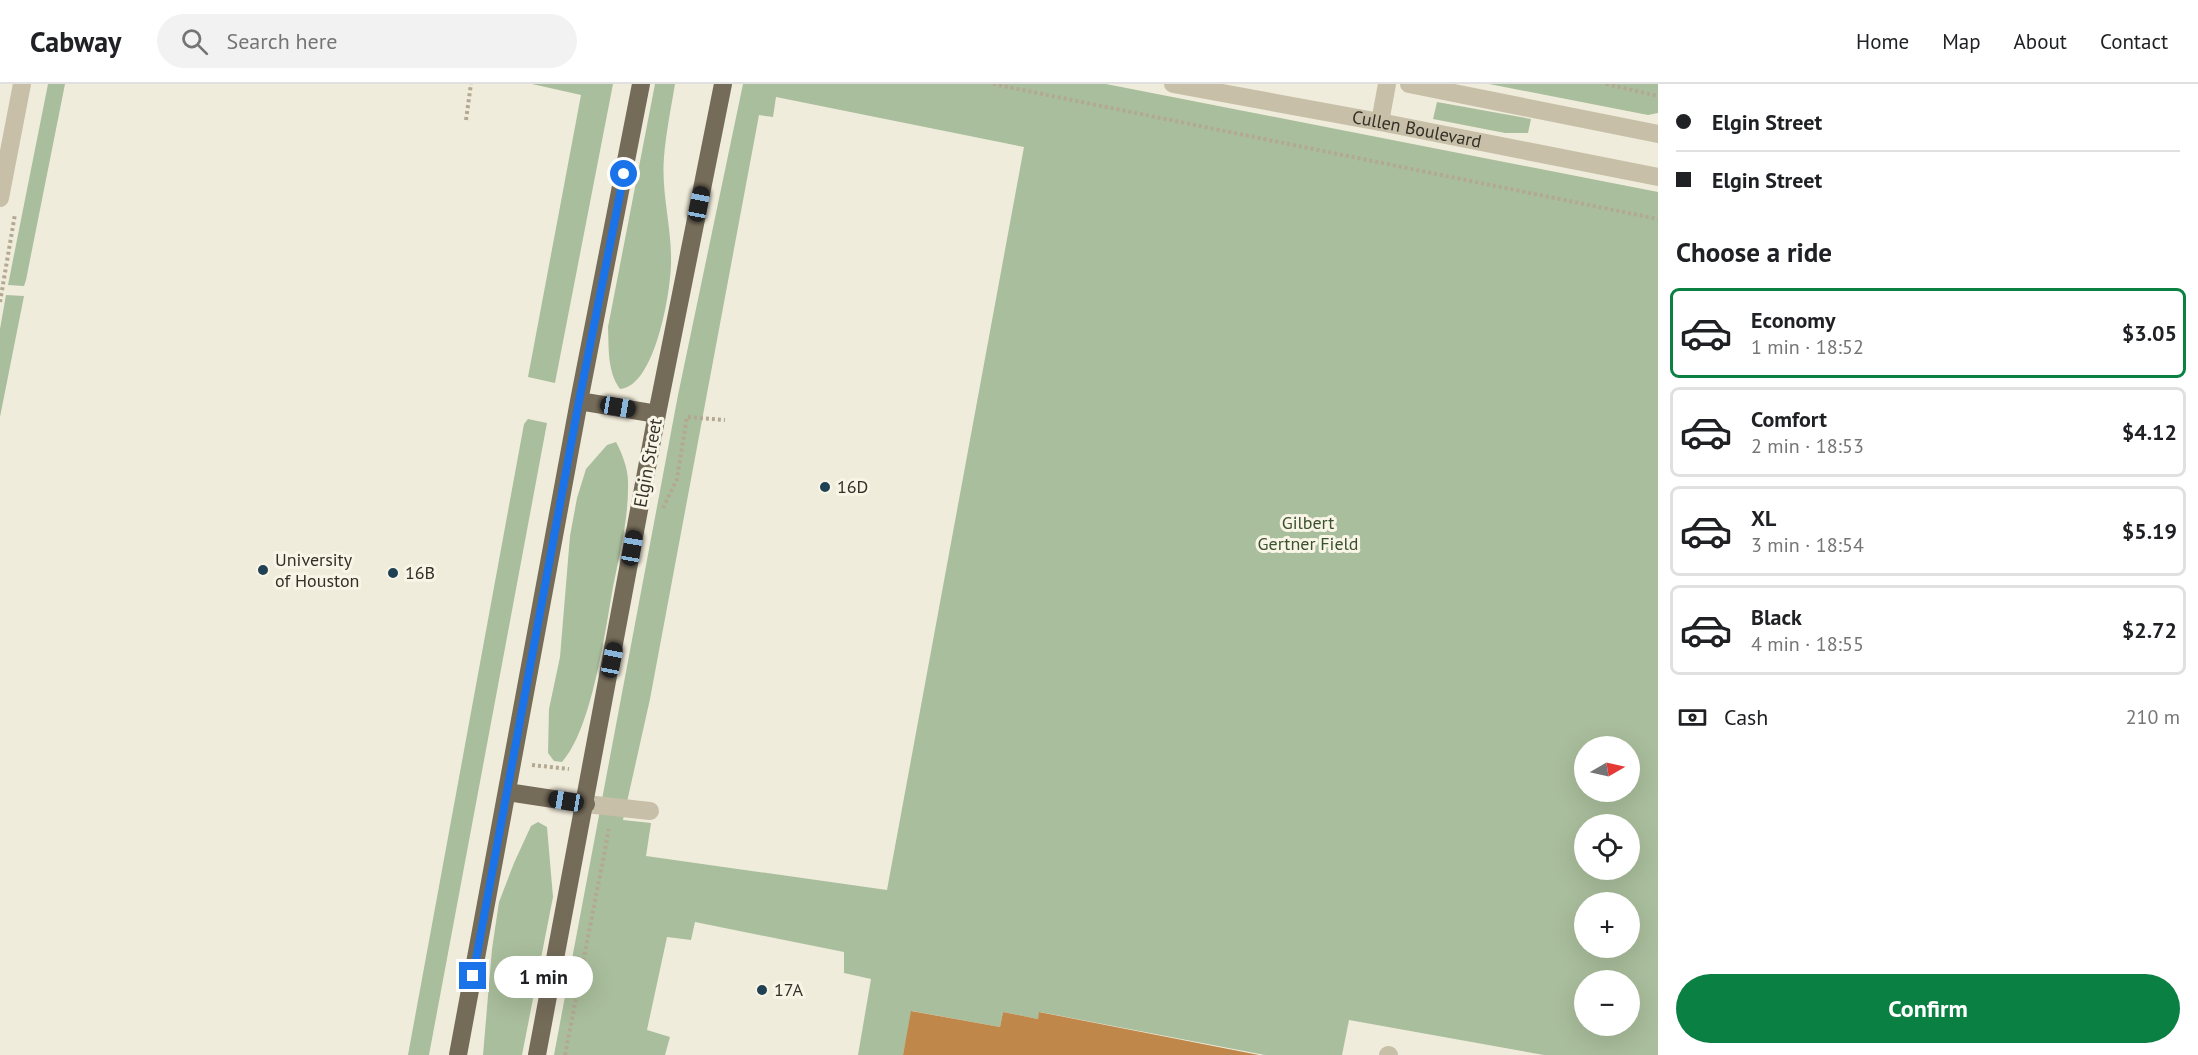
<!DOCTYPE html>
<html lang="en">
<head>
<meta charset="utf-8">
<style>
  :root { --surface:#fff; --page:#f2f2f2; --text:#202124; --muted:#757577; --line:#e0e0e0; --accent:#0b8043 }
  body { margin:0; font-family:"PT Sans",sans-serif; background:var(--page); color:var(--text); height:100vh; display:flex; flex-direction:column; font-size:22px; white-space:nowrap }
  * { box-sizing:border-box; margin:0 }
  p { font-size:20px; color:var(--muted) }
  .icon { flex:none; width:33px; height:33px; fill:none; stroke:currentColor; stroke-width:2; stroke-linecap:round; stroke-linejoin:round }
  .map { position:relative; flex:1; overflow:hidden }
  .sheet { display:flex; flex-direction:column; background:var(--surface); width:540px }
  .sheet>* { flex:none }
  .top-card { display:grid; align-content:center; height:132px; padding:0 18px; background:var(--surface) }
  .needle { width:39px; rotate:81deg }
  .tools { position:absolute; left:1574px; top:652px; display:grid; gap:12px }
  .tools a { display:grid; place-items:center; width:66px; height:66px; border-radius:50%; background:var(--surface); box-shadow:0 6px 24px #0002; font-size:30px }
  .end { position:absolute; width:27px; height:27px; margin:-14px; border:8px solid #1a73e8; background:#fff; box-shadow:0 0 0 3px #fff }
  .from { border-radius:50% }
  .bubble { position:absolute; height:42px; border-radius:21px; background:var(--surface); box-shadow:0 6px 24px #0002; font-size:20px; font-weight:700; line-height:42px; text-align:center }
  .car { position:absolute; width:18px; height:36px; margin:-18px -9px; border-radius:8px; box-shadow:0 0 4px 2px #0007; background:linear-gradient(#222 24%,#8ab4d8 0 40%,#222 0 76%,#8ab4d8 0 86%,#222 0) }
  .top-card b { display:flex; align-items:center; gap:21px; height:57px; font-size:22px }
  .top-card b+b { border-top:2px solid var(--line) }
  .top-card i { width:15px; height:15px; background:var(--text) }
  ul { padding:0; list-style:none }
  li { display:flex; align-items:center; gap:18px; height:90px; margin:0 12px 9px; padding:0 6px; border:3px solid var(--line); border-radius:9px }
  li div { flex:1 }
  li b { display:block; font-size:22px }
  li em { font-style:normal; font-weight:700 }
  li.selected { border-color:var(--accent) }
  li>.icon { width:54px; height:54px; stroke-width:1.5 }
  h2 { padding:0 18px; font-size:27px; line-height:72px }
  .pay { display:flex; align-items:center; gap:15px; height:66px; padding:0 18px; font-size:22px }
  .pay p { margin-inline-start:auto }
  .button { display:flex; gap:12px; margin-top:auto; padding:12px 18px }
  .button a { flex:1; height:69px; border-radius:36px; background:var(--accent); color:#fff; font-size:24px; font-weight:700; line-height:69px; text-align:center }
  header { display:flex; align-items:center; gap:36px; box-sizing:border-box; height:84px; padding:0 30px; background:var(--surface); border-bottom:2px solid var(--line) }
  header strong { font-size:28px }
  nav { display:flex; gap:33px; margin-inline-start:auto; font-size:21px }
  .search { width:420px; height:54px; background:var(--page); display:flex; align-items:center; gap:15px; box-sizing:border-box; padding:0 21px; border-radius:33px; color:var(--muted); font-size:22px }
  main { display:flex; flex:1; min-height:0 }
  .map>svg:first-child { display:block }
</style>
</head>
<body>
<header>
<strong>Cabway</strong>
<div class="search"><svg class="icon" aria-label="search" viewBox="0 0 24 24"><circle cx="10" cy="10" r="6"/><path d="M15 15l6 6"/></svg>Search here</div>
<nav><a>Home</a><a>Map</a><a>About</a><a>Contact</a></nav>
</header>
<main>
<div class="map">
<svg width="1658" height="971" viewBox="0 0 1658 971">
  <rect width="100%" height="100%" fill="#f0ecdb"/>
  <!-- green -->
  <path fill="#a9be9c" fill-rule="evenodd" d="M48 0H65L26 196 24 202 8 201Z
    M532 0H613L555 299 528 293 581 11Z
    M655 0H675C671 24 666 49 664 73 661 109 672 144 671 179 671 207 655 303 620 305 607 287 609 264 608 243Z
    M743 0H1106L1658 108V971H1544L1349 936 1342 971H1265L1040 928 1038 935 1003 928 1000 943 912 927 903 971H858L871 895 844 889V868L695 838 691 856 667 853 647 946 670 953 665 971H554L678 311ZM776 13 1024 63 887 806 646 772 651 739 623 736 650 615 759 31 773 33ZM1584 663H1629V708H1584ZM1584 741H1629V786H1584ZM1584 819H1629V864H1584ZM1584 897H1629V942H1584Z
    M1489 0H1658V29L1648 31Z
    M1437 18 1531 35 1528 49H1505L1433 35Z
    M6 211 24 212 0 333V245Z
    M528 335 547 339 429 971H408L524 340Z
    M616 358C622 369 628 385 628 397 629 433 620 468 613 503 605 548 592 645 562 678L554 677 548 669 549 625 560 573 570 452 577 414 586 385 607 361Z
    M538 738 547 743 553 813 522 971H483L492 865 499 818 514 779 531 742Z"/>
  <!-- building -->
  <path fill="#bf874a" d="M911 927 1000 943 1003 928 1038 935 1039 928 1259 971H903Z"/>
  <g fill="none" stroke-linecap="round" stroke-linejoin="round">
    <!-- path -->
    <path stroke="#b3a992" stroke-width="4" stroke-dasharray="3 3" stroke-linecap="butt" d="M993 0 1658 135
      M1606 0 1658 12
      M466 36 471 0
      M0 218 15 130
      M663 424 677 395 687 333 725 336
      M532 681 569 685
      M565 971 609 745"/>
    <!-- minor -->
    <g stroke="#c7bfa8" stroke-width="18">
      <path id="s1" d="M1173 0 1380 38 1658 93"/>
      <path d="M1409 0 1658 50"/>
      <path d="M1380 38 1387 0"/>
      <path d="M0 114 22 0"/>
      <path d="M586 720 650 727"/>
      <path d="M1388 971H1389"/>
    </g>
    <!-- major -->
    <path stroke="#756b59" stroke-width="18" d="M579 317 657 330
      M507 708 586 720
      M458 971 579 317 641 0
      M537 971 657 330 723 0"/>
  </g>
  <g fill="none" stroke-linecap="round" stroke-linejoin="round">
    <!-- route -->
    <path stroke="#1a73e8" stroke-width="8" d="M473 892 579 317 624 90"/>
  </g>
  <!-- markers -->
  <g fill="#204153" stroke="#f8f5e7" stroke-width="2">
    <circle cx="825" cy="403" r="6"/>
    <circle cx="263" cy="486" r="6"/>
    <circle cx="393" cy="489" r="6"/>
    <circle cx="762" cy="906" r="6"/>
  </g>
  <g text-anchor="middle" stroke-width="6" stroke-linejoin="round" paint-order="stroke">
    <!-- street labels -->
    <g font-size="18" fill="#342f27" stroke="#f8f5e7">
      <text dy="6" stroke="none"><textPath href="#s1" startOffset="248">Cullen Boulevard</textPath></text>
      <text transform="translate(648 379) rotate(-80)" y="6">Elgin Street</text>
    </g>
    <!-- poi labels -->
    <g font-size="18" fill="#342f27" stroke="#f8f5e7" text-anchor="start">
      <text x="837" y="409">16D</text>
      <text x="275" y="482">University<tspan x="275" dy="21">of Houston</tspan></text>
      <text x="405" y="495">16B</text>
      <text x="774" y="912">17A</text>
    </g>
    <!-- park labels -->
    <g font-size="18" fill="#3a512d" stroke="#f8f5e7">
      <text x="1308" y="445">Gilbert<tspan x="1308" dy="21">Gertner Field</tspan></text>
    </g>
  </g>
</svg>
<div class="tools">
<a><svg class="needle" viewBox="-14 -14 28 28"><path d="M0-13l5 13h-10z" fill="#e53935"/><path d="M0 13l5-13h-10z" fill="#757577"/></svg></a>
<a><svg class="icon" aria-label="locate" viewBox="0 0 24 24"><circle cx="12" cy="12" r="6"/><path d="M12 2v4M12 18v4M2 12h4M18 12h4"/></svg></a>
<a>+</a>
<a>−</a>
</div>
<i class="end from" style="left:624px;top:90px"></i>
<i class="end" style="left:473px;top:892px"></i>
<div class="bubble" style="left:494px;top:872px;width:99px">1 min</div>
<i class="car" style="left:699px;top:120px;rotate:11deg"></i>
<i class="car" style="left:618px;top:323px;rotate:100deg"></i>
<i class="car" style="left:632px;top:464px;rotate:10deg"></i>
<i class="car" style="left:612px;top:576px;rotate:11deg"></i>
<i class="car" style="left:566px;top:717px;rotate:279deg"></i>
</div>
<section class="sheet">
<div class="top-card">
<b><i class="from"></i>Elgin Street</b>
<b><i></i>Elgin Street</b>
</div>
<h2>Choose a ride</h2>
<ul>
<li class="selected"><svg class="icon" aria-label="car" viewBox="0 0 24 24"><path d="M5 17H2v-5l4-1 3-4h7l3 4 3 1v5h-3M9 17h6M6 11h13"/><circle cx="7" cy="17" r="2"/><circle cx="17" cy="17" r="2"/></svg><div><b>Economy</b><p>1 min · 18:52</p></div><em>$3.05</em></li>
<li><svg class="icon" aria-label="car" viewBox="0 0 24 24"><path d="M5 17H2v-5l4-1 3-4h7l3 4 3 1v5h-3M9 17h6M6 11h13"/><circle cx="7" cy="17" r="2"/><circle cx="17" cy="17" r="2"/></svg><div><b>Comfort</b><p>2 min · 18:53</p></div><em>$4.12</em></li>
<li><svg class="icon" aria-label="car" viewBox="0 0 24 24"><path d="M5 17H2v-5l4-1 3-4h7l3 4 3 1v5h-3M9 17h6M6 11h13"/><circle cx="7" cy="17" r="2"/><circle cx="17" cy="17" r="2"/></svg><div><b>XL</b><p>3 min · 18:54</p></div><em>$5.19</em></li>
<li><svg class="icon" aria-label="car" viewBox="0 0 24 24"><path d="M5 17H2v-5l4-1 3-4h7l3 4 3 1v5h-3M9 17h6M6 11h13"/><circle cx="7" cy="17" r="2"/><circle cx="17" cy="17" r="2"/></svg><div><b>Black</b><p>4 min · 18:55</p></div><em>$2.72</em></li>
</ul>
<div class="pay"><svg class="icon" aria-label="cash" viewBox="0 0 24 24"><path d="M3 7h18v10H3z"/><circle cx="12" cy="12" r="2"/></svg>Cash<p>210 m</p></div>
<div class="button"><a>Confirm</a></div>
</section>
</main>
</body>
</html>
